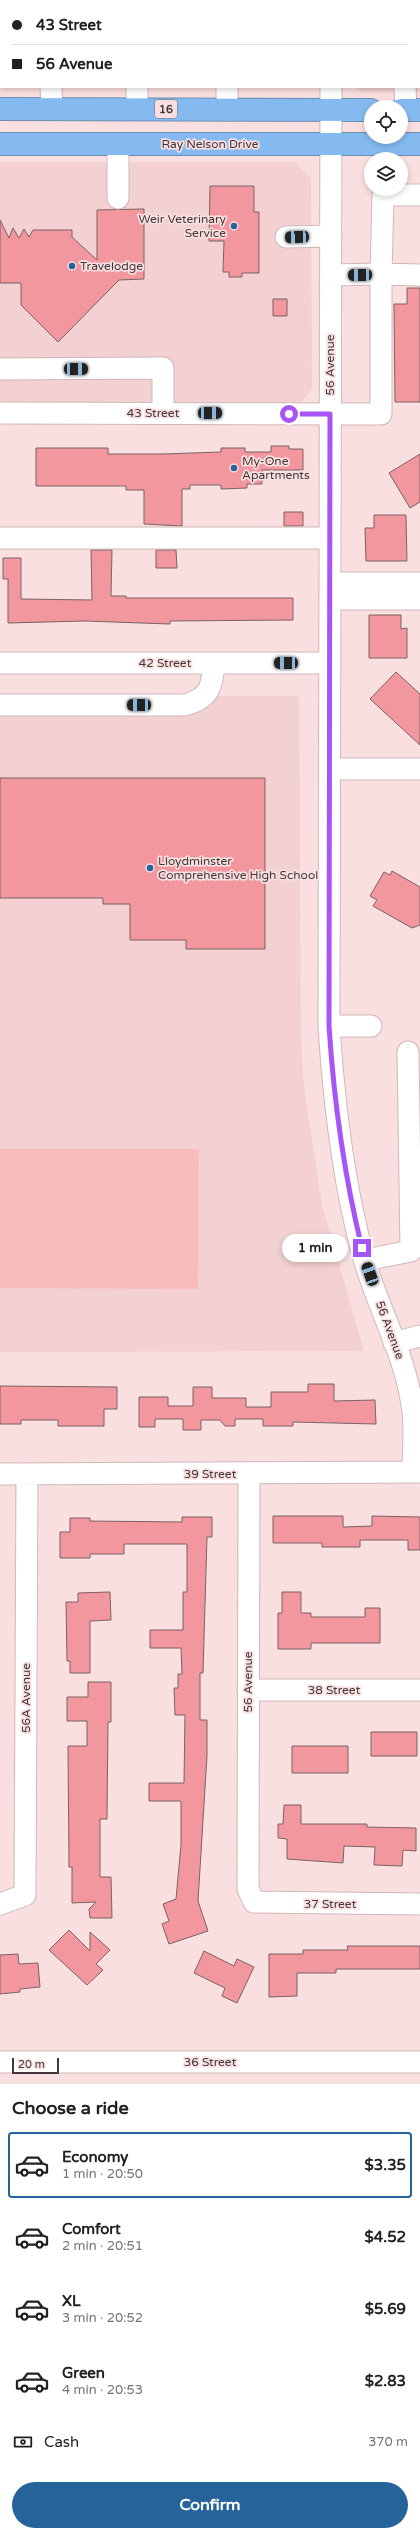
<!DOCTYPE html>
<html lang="en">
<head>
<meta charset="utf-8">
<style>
  :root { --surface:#fff; --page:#f2f2f2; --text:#202124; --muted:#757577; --line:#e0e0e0; --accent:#26639a }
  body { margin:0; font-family:"Varela Round",sans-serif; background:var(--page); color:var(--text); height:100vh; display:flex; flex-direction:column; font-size:15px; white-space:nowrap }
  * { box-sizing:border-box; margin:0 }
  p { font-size:13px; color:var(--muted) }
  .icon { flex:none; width:22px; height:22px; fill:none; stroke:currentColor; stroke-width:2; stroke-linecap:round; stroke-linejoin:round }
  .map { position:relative; height:2084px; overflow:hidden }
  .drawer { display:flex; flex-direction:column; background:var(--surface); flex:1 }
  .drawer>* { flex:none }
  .banner { position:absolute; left:0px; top:0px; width:420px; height:88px; box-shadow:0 2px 6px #0003; display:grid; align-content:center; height:88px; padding:0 12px; background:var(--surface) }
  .fabs { position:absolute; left:364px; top:100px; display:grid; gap:8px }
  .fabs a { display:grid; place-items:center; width:44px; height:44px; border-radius:50%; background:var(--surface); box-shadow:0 2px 6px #0003; font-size:20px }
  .scale { position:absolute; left:12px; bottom:10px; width:47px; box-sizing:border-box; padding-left:4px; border:2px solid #44393a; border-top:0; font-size:11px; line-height:14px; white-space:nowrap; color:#44393a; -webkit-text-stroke:3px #fadfe0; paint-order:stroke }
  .end { position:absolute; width:18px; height:18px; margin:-9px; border:5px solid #a855f7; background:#fff; box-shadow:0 0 0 2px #fff }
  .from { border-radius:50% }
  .bubble { position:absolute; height:28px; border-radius:14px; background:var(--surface); box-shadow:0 2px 6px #0003; font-size:13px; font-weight:800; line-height:28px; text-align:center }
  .car { position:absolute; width:12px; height:24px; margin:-12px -6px; border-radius:5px; box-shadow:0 0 3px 1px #0007; background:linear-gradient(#222 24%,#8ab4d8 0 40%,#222 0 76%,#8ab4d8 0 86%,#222 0) }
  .banner b { display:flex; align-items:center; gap:14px; height:38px; font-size:15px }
  .banner b+b { border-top:1px solid var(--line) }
  .banner i { width:10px; height:10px; background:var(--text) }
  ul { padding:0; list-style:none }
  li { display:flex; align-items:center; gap:12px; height:66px; margin:0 8px 6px; padding:0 4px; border:2px solid transparent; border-radius:4px }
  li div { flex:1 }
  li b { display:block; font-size:15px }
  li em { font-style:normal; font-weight:800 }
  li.active { border-color:var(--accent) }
  li>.icon { width:36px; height:36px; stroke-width:1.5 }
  h2 { padding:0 12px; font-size:18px; line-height:48px }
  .pay { display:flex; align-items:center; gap:10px; height:44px; padding:0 12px; font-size:15px }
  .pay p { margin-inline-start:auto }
  .button { display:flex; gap:8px; margin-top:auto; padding:8px 12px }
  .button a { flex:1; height:46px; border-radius:24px; background:var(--accent); color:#fff; font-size:16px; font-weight:800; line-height:46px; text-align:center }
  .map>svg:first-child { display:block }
</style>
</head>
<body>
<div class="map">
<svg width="420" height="2084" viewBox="0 0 420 2084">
  <rect width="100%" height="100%" fill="#fadfe0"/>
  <!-- built -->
  <path fill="#f3d0d1" d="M0 0H306V1H1L0 84Z
    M343 0H420V92H362L355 87H419V1Z
    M0 162H295L311 178 312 389 300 404 0 403Z
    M0 696H299L301 1039 304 1087 322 1205 364 1351 0 1352Z"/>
  <!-- green -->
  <path fill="#fabbbe" d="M0 1149H199L198 1289 0 1288Z"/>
  <!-- building -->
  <path fill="#f1979d" stroke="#7a6364" d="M210 186H254V212H259V273H242V277H229V272H223L224 241H209Z
    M144 209V279L119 280 58 342 21 305V283H0V220L9 238 13 228 19 238 24 229 29 237 33 230H72V237L97 260V210Z
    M407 288H420V402H395L394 304H407Z
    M273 299H287V316H273Z
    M271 446H289V449H303V470H262V484H247V488L221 489V485H190V489H182V526L144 524V490H126V486H36V448H108V454H163L221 452V448H245V452H271Z
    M420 454V502L410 508 389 473Z
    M284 512H303V526H284Z
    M374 515H406L407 561H366L365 528H374Z
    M91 550H112L111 596H126V598H293V620L170 621V624L85 621 8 623V579H3V558H21V599L92 600Z
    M156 550H176L177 568H156Z
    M369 615H401V629L407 628V658H369Z
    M396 672 420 694V745L370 699Z
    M0 778H265V949H186V940H130V904H103V898H0Z
    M392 871 420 887V925L412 928 373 906 377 900 370 896 384 872 390 875Z
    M308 1384H334V1401L375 1400 376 1424 293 1422V1426H263V1419H235V1426H225L220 1420H201V1430H183V1419H155V1427H139V1397H168V1406H193V1387H212V1398H246V1407H271V1392H308Z
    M0 1386 117 1387V1409H104V1426H58V1420H21V1424H0Z
    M273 1516H343V1527L372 1526V1516L420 1517V1550H408V1540H360V1547H322V1543H273Z
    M182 1517H212V1537H207L203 1673H200V1720H207V1756L198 1901 208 1931 169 1944 162 1924 169 1921 163 1904 176 1899 181 1845V1801H149V1783H184L185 1715H175L174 1688H178V1674H182L181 1648H150V1630H183V1592H187V1544H124V1554H90V1558H60V1532H70V1518H90V1521L182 1522Z
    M110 1592 111 1620 90 1621V1673H70V1661H67L66 1602H78V1593Z
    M282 1592H301V1613H311V1617H365V1608H380V1643H311V1649H278V1613H282Z
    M88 1682H111V1722H108L107 1819H100V1877H111L112 1918H90L89 1909 96 1902 72 1903V1867H69L68 1746H87V1721H67V1697H88Z
    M371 1732H417V1756H371Z
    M292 1746H348V1773H292Z
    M284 1805H301V1824H367V1827L416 1828V1851L403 1850 402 1866 374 1865 375 1847 344 1846 343 1863 287 1859V1839L278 1838V1824H283Z
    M69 1930 90 1951V1932L110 1950 96 1964 103 1970 87 1985 49 1950Z
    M347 1946H420V1969H336V1973H297V1996L269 1997V1954H303V1950H348Z
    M204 1951 234 1966 237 1959 254 1967 237 2003 222 1996 225 1988 194 1973Z
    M18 1954 19 1964 38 1963 40 1987 20 1989V1992L0 1994V1955Z"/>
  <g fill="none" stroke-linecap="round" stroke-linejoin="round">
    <!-- minor casing -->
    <g stroke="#d1b7b8" stroke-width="23">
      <path id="minor" d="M195 0V1
        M221 0V1
        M276 0V1
        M330 0V1
        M52 1V0
        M103 1V0
        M0 47H1
        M51 87 52 109
        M227 87V110
        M331 87 329 1026C334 1105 343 1183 364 1259 378 1308 405 1355 412 1405 416 1427 413 1450 413 1472
        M405 87 406 110
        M137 109V87
        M118 198V144
        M286 237 331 236
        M331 275 381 274 383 195H420
        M0 369 163 368V413
        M0 413 381 414V274L420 275
        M0 538H330
        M330 583H420
        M330 599H420
        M0 663H330
        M0 705H185C210 698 212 687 214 663
        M330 769H420
        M329 1026H371
        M365 1260 411 1251 408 1052
        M394 1343 420 1336
        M0 1474 420 1472
        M249 1474 248 1889 254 1902 420 1904
        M248 1690H420
        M0 1904 25 1895 27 1474
        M0 2062H420"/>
    </g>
    <!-- highway casing -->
    <g stroke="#6e8db0" stroke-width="24">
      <path id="highway" d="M0 109 371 110
        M401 110H420
        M0 144H420"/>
    </g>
    <!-- minor -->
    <use href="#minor" stroke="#fff" stroke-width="21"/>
    <!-- highway -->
    <use href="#highway" stroke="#85baf0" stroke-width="22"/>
  </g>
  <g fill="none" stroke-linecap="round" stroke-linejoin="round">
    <!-- route -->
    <path stroke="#a855f7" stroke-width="5" d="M289 414H330L329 1026C334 1102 344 1175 362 1248"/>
  </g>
  <!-- markers -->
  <g fill="#26639a" stroke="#fadfe0" stroke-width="1.5">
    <circle cx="234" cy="226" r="4"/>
    <circle cx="72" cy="266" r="4"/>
    <circle cx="234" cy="468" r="4"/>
    <circle cx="150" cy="868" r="4"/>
  </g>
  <g text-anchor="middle" stroke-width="3.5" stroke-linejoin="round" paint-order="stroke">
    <!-- shield labels -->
    <rect fill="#fadfe0" stroke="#7b6b6c" stroke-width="1" x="155" y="100" width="22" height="18" rx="3"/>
    <g font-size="11" font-weight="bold" fill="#44393a">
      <text x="166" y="113">16</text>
    </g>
    <!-- street labels -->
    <g font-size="12" fill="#44393a" stroke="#fadfe0">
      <text x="210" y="148">Ray Nelson Drive</text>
      <text transform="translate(330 365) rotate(-90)" y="4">56 Avenue</text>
      <text x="153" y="417">43 Street</text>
      <text x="165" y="667">42 Street</text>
      <text transform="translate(390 1330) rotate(70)" y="4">56 Avenue</text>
      <text x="210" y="1478">39 Street</text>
      <text transform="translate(248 1682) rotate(-90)" y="4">56 Avenue</text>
      <text x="334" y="1694">38 Street</text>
      <text transform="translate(26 1698) rotate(-90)" y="4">56A Avenue</text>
      <text x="330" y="1908">37 Street</text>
      <text x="210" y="2066">36 Street</text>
    </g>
    <!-- poi labels -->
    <g font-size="12" fill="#44393a" stroke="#fadfe0" text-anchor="start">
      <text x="226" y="223" text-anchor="end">Weir Veterinary<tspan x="226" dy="14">Service</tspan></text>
      <text x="80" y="270">Travelodge</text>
      <text x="242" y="465">My-One<tspan x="242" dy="14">Apartments</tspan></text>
      <text x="158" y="865">Lloydminster<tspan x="158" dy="14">Comprehensive High School</tspan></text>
    </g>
  </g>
</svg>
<div class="fabs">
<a><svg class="icon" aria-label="locate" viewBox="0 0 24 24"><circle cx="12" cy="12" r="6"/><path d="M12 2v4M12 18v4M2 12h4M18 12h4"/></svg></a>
<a><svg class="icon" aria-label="layers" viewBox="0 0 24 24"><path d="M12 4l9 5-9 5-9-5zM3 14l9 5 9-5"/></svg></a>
</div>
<div class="scale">20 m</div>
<i class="end from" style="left:289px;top:414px"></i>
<i class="end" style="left:362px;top:1248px"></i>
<div class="bubble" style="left:282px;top:1234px;width:66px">1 min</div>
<i class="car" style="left:297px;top:237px;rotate:268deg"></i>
<i class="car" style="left:360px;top:275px;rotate:269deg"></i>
<i class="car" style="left:76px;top:369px;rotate:90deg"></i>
<i class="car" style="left:210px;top:413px;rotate:90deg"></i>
<i class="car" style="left:286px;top:663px;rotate:270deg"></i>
<i class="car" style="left:139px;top:705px;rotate:270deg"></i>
<i class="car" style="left:370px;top:1274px;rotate:340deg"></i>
<div class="banner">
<b><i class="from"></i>43 Street</b>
<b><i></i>56 Avenue</b>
</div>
</div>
<section class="drawer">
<h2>Choose a ride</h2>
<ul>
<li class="active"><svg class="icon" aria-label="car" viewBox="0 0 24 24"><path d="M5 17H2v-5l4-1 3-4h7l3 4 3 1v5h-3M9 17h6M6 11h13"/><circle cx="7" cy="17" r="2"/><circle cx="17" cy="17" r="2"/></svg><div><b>Economy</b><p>1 min · 20:50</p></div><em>$3.35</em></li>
<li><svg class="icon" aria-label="car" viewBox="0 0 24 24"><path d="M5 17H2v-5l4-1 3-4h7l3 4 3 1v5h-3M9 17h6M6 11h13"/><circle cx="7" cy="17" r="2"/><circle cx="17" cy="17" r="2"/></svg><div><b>Comfort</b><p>2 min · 20:51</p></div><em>$4.52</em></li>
<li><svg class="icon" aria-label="car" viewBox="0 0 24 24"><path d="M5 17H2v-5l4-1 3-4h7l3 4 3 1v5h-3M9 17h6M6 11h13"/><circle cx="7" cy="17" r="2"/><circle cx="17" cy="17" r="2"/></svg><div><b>XL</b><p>3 min · 20:52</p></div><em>$5.69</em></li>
<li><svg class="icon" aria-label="car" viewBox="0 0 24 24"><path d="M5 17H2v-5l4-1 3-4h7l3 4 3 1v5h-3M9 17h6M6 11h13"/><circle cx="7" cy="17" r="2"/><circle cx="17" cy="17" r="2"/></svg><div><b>Green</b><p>4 min · 20:53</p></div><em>$2.83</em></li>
</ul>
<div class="pay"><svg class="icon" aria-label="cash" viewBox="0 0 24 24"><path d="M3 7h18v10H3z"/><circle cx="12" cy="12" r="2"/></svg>Cash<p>370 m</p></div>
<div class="button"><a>Confirm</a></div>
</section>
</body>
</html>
